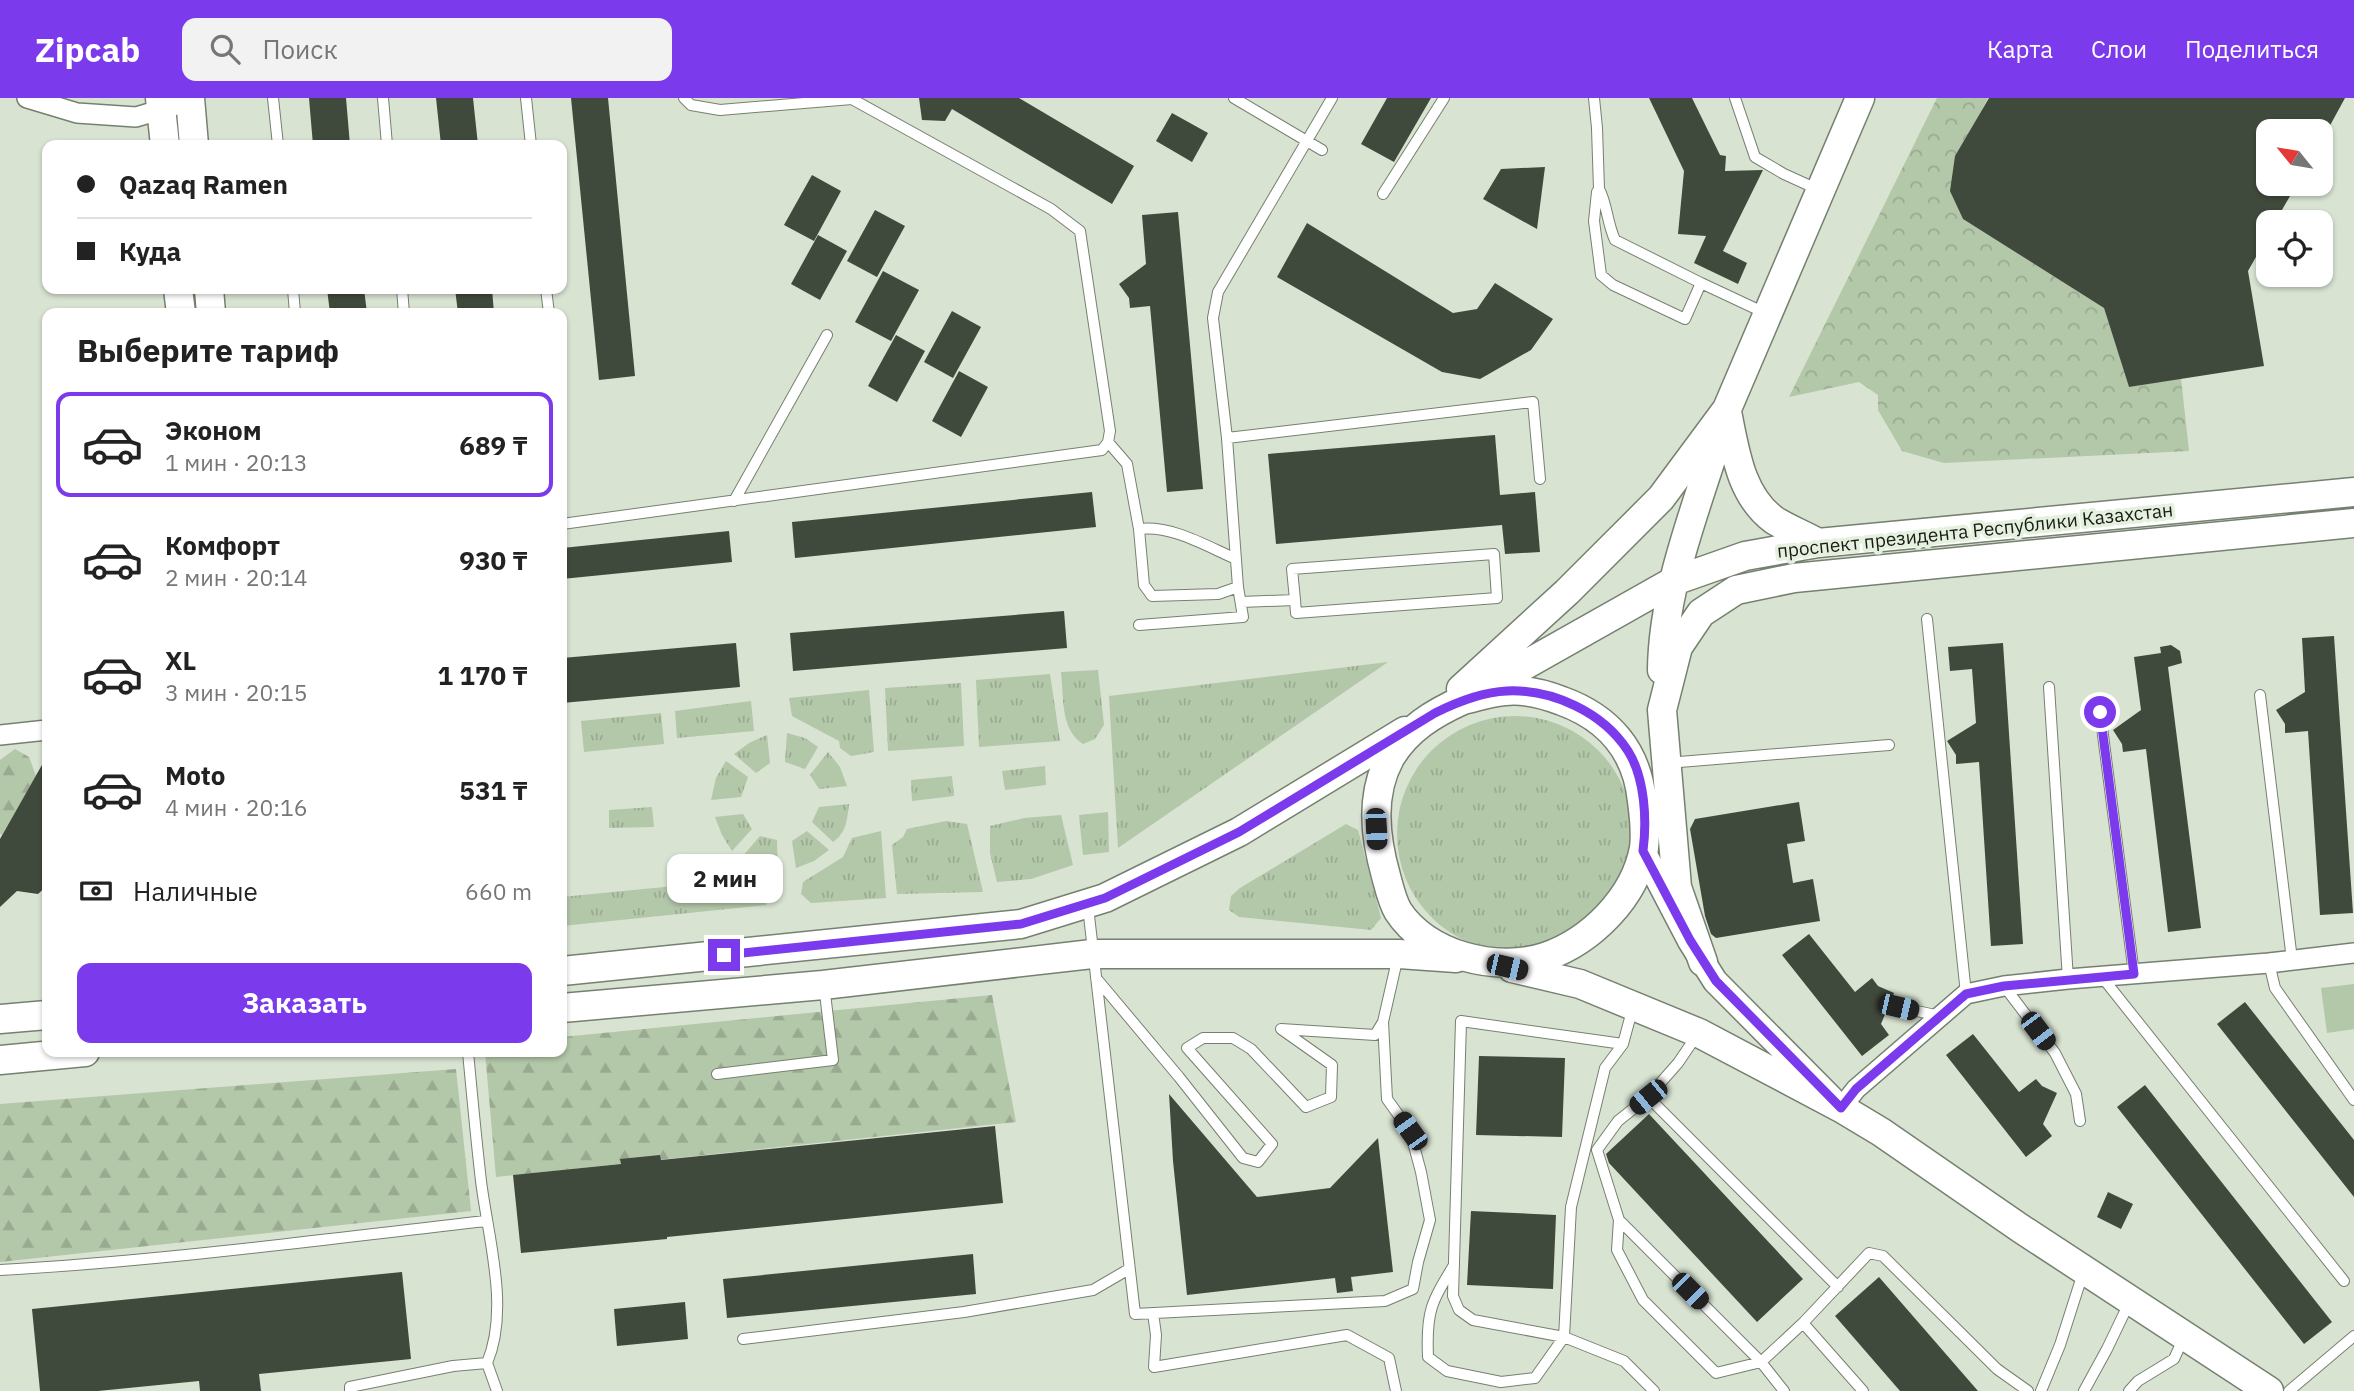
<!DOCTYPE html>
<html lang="ru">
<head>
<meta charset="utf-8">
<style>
  :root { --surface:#fff; --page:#f2f2f2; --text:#222; --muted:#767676; --line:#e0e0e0; --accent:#7c3aed }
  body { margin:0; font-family:"IBM Plex Sans",sans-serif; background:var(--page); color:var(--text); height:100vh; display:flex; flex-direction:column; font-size:26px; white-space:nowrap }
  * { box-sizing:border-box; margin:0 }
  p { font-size:23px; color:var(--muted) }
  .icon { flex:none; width:38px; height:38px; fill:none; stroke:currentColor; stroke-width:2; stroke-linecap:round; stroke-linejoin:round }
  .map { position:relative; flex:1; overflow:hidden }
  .details { position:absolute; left:42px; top:210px; width:525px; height:749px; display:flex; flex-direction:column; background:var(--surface); border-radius:14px; box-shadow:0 2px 5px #0004 }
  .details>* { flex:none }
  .top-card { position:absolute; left:42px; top:42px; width:525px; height:154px; border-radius:14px; box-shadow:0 2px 5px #0004; display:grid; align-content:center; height:154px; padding:0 35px; background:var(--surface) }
  .needle { width:46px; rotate:300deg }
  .fabs { position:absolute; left:2256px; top:21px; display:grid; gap:14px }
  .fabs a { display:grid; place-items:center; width:77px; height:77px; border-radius:14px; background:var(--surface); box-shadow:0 2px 5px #0004; font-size:35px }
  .end { position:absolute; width:32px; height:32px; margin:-16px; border:9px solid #7c3aed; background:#fff; box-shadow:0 0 0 4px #fff }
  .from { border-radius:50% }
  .bubble { position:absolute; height:49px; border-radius:14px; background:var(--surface); box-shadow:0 2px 5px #0004; font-size:23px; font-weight:700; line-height:49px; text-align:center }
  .car { position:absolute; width:21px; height:42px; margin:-21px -10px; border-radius:9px; box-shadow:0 0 5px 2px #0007; background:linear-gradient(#222 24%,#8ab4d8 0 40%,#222 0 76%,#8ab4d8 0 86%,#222 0) }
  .top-card b { display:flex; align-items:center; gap:24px; height:66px; font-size:26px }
  .top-card b+b { border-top:2px solid var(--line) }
  .top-card i { width:18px; height:18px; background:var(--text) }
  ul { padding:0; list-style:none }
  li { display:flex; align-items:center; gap:21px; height:105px; margin:0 14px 10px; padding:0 21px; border:4px solid transparent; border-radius:14px }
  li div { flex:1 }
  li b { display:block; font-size:26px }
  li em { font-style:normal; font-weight:700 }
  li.active { border-color:var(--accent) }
  li>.icon { width:63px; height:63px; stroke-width:1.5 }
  h2 { padding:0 35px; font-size:32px; line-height:84px }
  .pay { display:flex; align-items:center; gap:18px; height:77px; padding:0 35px; font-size:26px }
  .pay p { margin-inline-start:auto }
  .button { display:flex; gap:14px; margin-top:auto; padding:14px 35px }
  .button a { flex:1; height:80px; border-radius:14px; background:var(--accent); color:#fff; font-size:28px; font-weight:700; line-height:80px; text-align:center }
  header { display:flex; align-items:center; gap:42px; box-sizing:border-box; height:98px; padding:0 35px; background:var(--accent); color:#fff }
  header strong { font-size:33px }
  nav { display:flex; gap:38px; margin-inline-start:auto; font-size:24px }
  .search { width:490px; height:63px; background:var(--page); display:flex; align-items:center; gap:18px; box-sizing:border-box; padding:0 24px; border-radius:14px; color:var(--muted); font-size:26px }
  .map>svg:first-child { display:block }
</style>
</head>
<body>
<header>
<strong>Zipcab</strong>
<div class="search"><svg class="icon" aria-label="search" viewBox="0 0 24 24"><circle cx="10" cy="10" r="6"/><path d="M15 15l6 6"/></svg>Поиск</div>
<nav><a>Карта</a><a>Слои</a><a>Поделиться</a></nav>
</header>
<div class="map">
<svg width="2354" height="1293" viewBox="0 0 2354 1293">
  <defs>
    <pattern id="grass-tufts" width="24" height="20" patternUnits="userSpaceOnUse" patternTransform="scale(1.75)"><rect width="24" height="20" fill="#b3c7a9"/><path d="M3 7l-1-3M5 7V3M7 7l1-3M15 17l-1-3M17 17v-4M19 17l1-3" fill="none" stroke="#99aa91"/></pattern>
    <pattern id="forest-firs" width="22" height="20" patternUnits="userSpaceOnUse" patternTransform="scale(1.75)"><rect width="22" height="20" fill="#b3c7a9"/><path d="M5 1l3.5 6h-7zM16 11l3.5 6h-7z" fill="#99aa91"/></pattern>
    <pattern id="park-crowns" width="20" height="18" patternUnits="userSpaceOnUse" patternTransform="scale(1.75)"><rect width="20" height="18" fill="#b3c7a9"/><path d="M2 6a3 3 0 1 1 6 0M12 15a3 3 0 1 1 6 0" fill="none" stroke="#99aa91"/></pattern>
  </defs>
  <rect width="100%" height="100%" fill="#d8e3d2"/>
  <!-- grass -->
  <path fill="url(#grass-tufts)" d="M1388 564 1118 750 1109 598Z
    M1098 572 1104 627 1095 641 1083 646C1060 631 1064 600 1061 574Z
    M1050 576 1060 643 979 649 976 582Z
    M961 585 964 648 888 653 885 590Z
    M869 592 874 654 851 658 840 650 839 643 792 618 789 600Z
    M751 603 754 633 677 640 675 613Z
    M661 615 664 646 584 654 581 623Z
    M1397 736a118 118 0 1 1 236 0a118 118 0 1 1-236 0Z
    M787 635 805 640 818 649 805 671 785 664Z
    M767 637 770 665 756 675 734 656 749 645Z
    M828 654 840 669 847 688 819 691 810 677Z
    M726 663 748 679 741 699 711 702 716 680Z
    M1045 668 1046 687 1005 692 1002 673Z
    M952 678 954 698 912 703 911 682Z
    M849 706C847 722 847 734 833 744L812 724 819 709Z
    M652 709 654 729 609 730V712Z
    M1108 714 1109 754 1083 757 1079 717Z
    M743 716 752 731 732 753 722 737 715 719Z
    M1061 717 1073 767 1031 781 997 784 990 755V728L1024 720Z
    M946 723 967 726 983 794 897 796 892 747 903 739 907 731Z
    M1346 726 1358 732 1381 820 1371 832 1239 819 1229 812 1231 798 1240 790Z
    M807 733 829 752 814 763 796 770 792 743Z
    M881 733 886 800 811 805 801 796 803 784 843 759 852 740Z
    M760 738 777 742 778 772 759 768 742 759Z
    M756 780 766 783V807L562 828V799Z"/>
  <!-- forest -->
  <path fill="url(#forest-firs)" d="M15 651 29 659 36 678 2 737 0 736V662Z
    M992 897 1016 1024 496 1079 485 954H562V939Z
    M456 971 471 1113 0 1164V1006Z"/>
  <!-- park -->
  <path fill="url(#park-crowns)" d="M1937 0H1988L1975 25 1951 93 1963 121 2104 210 2129 289 2181 280 2189 353 1944 365 1902 353 1878 312V297L1859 284 1789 299Z"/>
  <!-- pitch -->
  <path fill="#b3c7a9" d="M2354 886V931L2327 935 2321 890Z"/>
  <!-- building -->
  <path fill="#404a3c" d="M309 0H346L350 47H313Z
    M436 0H473L478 47H441Z
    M571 0H608L635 278 599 282Z
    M919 0H1019L1134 68 1112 106 952 11 945 23 922 22Z
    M1387 0H1431L1394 64 1361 46Z
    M1649 0H1692L1720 57 1726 58 1725 73 1763 72 1723 153 1747 165 1738 186 1694 165 1706 138 1678 136 1684 73Z
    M1989 0H2345L2327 33H2268V86H2297L2275 124H2268V138L2248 173 2264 268 2129 289 2104 210 1963 121 1950 93 1955 58Z
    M1172 15 1208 35 1192 64 1156 43Z
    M1545 69 1537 131 1483 101 1501 71Z
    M812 77 841 93 814 143 784 127Z
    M875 112 905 128 877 179 847 163Z
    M1178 114 1203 391 1167 394 1150 208 1130 210 1129 200 1119 186 1146 166 1142 117Z
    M1307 125 1453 215 1477 211 1495 185 1553 221 1531 252 1480 281 1442 274 1277 179Z
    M818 137 847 153 820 202 791 186Z
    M883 173 919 192 891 243 855 224Z
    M327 191H364L367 215H330Z
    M455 191H492L494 215H458Z
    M952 213 981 229 953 280 924 264Z
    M896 237 925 253 897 304 868 288Z
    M959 273 988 289 961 339 932 323Z
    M1495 337 1500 397 1535 394 1540 454 1505 456 1502 427 1276 446 1268 356Z
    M1092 394 1096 429 795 460 792 424Z
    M729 433 732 464 562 481V450Z
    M1064 513 1067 550 793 573 790 535Z
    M2334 538 2353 815 2320 817 2308 633 2285 635V626L2276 612 2305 594 2302 540Z
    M736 545 740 589 562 605V560Z
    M2003 545 2023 846 1991 848 1979 664 1956 666V657L1947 643 1976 625 1972 571 1950 573 1948 549Z
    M2171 547 2180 553 2182 565 2168 569 2201 830 2168 834 2146 651 2123 654 2122 646 2113 632 2141 612 2134 559 2161 555 2160 549Z
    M47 658V788L38 796 17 793 0 809V741Z
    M1799 704 1805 743 1787 746 1793 785 1813 781 1820 823 1716 840 1711 836 1705 818 1690 731 1695 721Z
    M1809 836 1855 894 1872 880 1878 888 1894 895 1881 926 1889 937 1862 958 1782 857Z
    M2245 904 2354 1042V1099L2217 926Z
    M1973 936 2019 994 2036 981 2042 988 2057 995 2043 1026 2052 1038 2026 1059 1946 957Z
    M1479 958 1565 960 1562 1039 1476 1037Z
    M2145 987 2332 1224 2304 1246 2117 1009Z
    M1169 996 1257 1099 1330 1090 1378 1040 1393 1174 1351 1179 1353 1193 1337 1195 1335 1180 1187 1197 1173 1063Z
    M1649 1016 1803 1181 1757 1224 1609 1065 1606 1056Z
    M995 1028 1003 1105 667 1139V1141L521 1155 513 1077 621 1066 620 1061 660 1057 661 1062Z
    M2108 1094 2133 1106 2121 1131 2097 1119Z
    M1471 1113 1556 1117 1553 1191 1467 1187Z
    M973 1156 976 1196 727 1220 723 1181Z
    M402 1174 411 1261 259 1276 261 1293H200L199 1283 98 1293H40L32 1211Z
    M1879 1179 1978 1293H1900L1835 1218Z
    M685 1204 688 1241 617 1248 614 1211Z"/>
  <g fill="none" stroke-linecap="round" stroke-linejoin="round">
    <!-- service casing -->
    <g stroke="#768070" stroke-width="12">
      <path id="service" d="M273 0 278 47
        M383 0 387 47
        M526 0 531 47
        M1234 0 1322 52
        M1594 0 1597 30 1599 91
        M1735 0 1755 59 1784 76 1817 91
        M1383 96 1444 0
        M1701 185 1615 142C1607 125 1607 105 1599 91L1597 94 1594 123 1601 177 1613 187 1685 221 1701 185 1765 215
        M293 191 295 215
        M402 191 404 215
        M546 191 549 215
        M1227 340 1533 304 1540 381
        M1108 344 1127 366 1139 431C1172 427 1206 448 1236 461
        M734 403 827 237
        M562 426 1102 352 1108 344 1110 333 1080 133 1051 111 852 1 720 12 691 7 684 0
        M1139 431 1144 487 1152 498 1218 496 1238 489
        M1241 504 1295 502 1292 471 1494 456 1497 500 1296 515 1295 502
        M1927 521 1966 896
        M1139 527 1243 519 1238 489 1227 340 1213 220 1218 194 1332 0
        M2049 589 2068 881
        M2260 597 2292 862
        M2100 614 2134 876
        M1667 665 1889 647
        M1088 809 1135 1216 1385 1203 1413 1191 1418 1164 1430 1122 1421 1074 1410 1033 1387 1001 1383 924
        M2269 865 2275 890 2354 1002
        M2102 879 2344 1183
        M1096 880 1179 979 1243 1060 1258 1064 1272 1046 1187 950 1203 940H1233L1251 951 1306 1009 1331 999 1332 967 1281 931 1375 937 1383 924 1398 858
        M2004 888 2055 955 2076 996 2080 1023
        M1898 909 1940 918
        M1623 946 1461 923 1453 1198 1459 1212 1473 1222 1564 1239 1624 1263 1654 1293
        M717 976 833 962 824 887
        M1648 999 1838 1189
        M1619 1122 1597 1052 1618 1023 1648 999 1678 965 1697 937
        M1454 1167C1431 1205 1426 1213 1428 1259L1447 1273 1501 1284 1535 1280 1564 1239 1571 1109 1605 970 1623 946 1633 909
        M0 1172C163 1163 325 1141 486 1123
        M1153 1215 1156 1237 1154 1269 1347 1237 1389 1260 1396 1293
        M743 1241 964 1214 1093 1192 1129 1171
        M487 1265 497 1293
        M350 1293V1289L453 1268 487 1265C510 1211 488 1140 481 1083 476 1040 472 997 468 954
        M1784 1293 1761 1264 1619 1122 1617 1152 1643 1202 1716 1275 1761 1264 1803 1225
        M1863 1293 1803 1225 1869 1155 1883 1158 1997 1271 2028 1293
        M2041 1293 2060 1247 2083 1175
        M2084 1293 2107 1251 2130 1203
        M2129 1293 2138 1283 2174 1261 2184 1239
        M2289 1293 2354 1238"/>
    </g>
    <!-- minor casing -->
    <g stroke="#768070" stroke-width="22">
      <path id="minor" d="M27 0 77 15 136 19 190 3
        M0 637 47 632
        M1841 1010 1856 991 1966 896 2004 888 2068 881 2269 865 2354 855"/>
    </g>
    <!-- tertiary casing -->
    <g stroke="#768070" stroke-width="27">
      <path id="tertiary" d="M1643 753 1690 843 1715 883 1831 1000"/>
    </g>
    <!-- secondary casing -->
    <g stroke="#768070" stroke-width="31">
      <path id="secondary" d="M160 0 165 47
        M190 0 194 47
        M178 191 181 215
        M209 191 211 215
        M1727 314C1735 352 1740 397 1774 422 1788 431 1804 437 1818 445
        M1662 572C1663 489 1697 409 1721 330
        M1461 591 1567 494 1661 400 1727 311 1860 0
        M1463 602C1477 599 1491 594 1505 593 1524 591 1544 596 1562 603 1609 620 1637 653 1642 703 1644 718 1646 735 1644 750 1635 800 1591 843 1545 859 1497 875 1426 857 1398 813 1392 803 1389 789 1386 778 1375 739 1370 697 1390 660 1407 631 1434 615 1463 602L1674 483 1745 458 1818 445 2354 394
        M1703 864 1677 789 1662 612 1678 549 1701 515 1736 492 1794 480 2354 425
        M1512 870 1580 886 1699 935 1841 1010 1881 1034 2020 1130 2269 1293
        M562 873 1021 826 1105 800 1239 734 1405 633
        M562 910 823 887 1092 856H1399L1456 860
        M0 921 47 917
        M0 962 85 954"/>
    </g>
    <!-- service -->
    <use href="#service" stroke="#fff" stroke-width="10"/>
    <!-- minor -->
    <use href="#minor" stroke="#fff" stroke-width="19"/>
    <!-- tertiary -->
    <use href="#tertiary" stroke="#fff" stroke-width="24"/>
    <!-- secondary -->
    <use href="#secondary" stroke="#fff" stroke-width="28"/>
  </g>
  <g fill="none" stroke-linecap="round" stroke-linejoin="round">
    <!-- route -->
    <path stroke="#7c3aed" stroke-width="9" d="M724 857 1021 826 1105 800 1239 734 1435 615C1457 604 1482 594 1507 593 1552 591 1603 614 1628 653 1645 680 1647 722 1643 753L1690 842 1716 883 1841 1010 1856 991 1966 896 2004 888 2134 876 2100 614"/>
  </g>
  <g text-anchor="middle" stroke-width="7" stroke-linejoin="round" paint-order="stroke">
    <!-- street labels -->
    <g font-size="19" fill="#181c16" stroke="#e5f0df">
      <text transform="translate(1975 432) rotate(-6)" y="7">проспект президента Республики Казахстан</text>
    </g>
  </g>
</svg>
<div class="fabs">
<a><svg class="needle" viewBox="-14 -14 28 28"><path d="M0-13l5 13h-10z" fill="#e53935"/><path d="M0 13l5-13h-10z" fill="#767676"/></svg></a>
<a><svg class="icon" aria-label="locate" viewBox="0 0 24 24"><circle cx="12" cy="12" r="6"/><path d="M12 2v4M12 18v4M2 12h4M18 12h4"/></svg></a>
</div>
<i class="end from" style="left:2100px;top:614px"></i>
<i class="end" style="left:724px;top:857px"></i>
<div class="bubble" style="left:667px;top:756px;width:116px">2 мин</div>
<i class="car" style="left:1376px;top:731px;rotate:177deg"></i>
<i class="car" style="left:1507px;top:869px;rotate:103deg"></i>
<i class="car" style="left:1898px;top:909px;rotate:103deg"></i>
<i class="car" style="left:2038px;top:933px;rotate:143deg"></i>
<i class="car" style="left:1648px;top:999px;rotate:231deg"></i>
<i class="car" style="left:1410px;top:1033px;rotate:324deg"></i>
<i class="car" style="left:1690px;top:1193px;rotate:135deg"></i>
<div class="top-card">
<b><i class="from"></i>Qazaq Ramen</b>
<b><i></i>Куда</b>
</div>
<section class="details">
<h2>Выберите тариф</h2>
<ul>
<li class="active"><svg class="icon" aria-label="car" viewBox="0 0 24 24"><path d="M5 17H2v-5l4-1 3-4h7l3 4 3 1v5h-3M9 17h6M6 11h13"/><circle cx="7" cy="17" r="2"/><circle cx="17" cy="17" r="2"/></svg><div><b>Эконом</b><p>1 мин · 20:13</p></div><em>689 ₸</em></li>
<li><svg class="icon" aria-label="car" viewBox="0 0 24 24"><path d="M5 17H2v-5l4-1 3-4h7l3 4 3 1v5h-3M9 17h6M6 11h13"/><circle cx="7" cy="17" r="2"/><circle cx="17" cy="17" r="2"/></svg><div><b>Комфорт</b><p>2 мин · 20:14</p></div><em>930 ₸</em></li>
<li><svg class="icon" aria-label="car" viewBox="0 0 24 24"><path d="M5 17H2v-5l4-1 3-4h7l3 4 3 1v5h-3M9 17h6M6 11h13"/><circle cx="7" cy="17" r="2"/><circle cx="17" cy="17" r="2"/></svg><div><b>XL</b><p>3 мин · 20:15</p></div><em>1 170 ₸</em></li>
<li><svg class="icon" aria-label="car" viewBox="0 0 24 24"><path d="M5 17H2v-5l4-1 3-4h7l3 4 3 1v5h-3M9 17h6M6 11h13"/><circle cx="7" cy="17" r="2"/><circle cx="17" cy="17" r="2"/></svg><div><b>Moto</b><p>4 мин · 20:16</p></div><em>531 ₸</em></li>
</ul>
<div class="pay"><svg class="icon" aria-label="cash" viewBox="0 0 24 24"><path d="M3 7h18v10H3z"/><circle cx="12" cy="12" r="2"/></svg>Наличные<p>660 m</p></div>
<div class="button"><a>Заказать</a></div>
</section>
</div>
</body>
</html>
